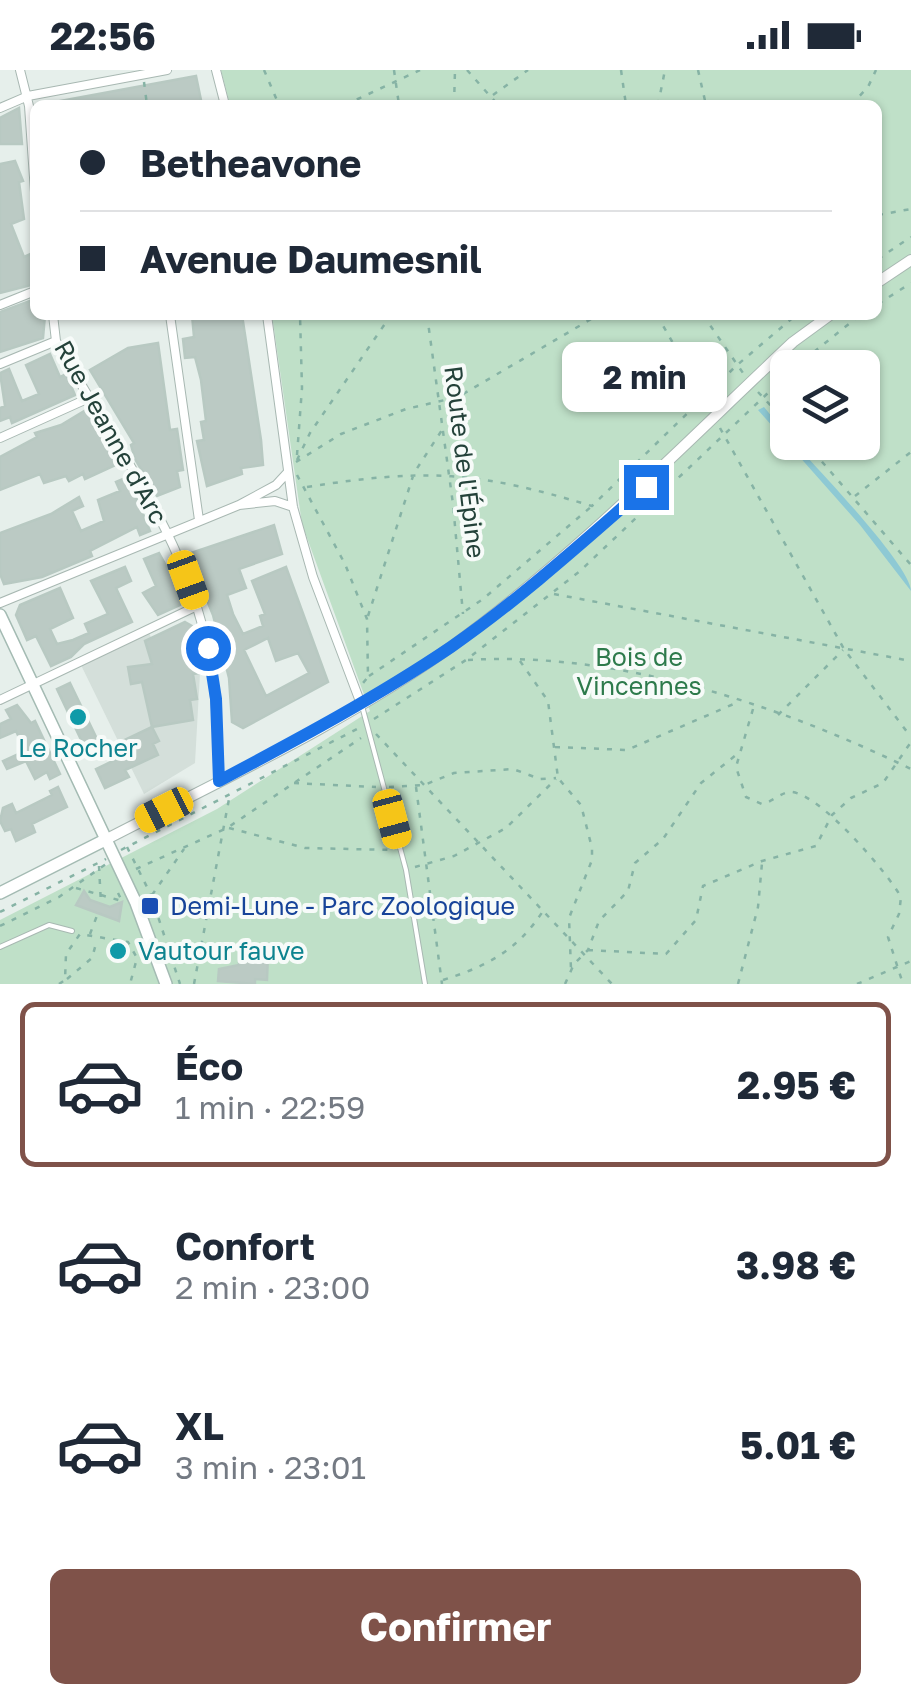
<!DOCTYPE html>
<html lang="fr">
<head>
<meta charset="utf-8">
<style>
  :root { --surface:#fff; --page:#f6f6f7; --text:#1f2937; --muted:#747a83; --line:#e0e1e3; --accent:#7f5249 }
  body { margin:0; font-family:"Golos Text",sans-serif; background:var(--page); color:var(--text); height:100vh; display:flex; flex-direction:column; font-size:38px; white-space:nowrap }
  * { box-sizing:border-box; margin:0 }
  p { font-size:32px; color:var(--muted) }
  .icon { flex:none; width:55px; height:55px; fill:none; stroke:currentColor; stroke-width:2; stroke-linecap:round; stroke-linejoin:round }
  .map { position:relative; height:914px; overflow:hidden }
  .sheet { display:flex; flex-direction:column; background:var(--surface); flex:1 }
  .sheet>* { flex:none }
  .banner { position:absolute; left:30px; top:30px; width:852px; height:220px; border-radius:15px; box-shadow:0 2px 8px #0004; display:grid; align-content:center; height:220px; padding:0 50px; background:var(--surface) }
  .controls { position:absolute; left:770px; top:280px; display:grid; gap:20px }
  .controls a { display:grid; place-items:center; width:110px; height:110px; border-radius:15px; background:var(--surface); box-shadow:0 2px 8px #0004; font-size:50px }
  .end { position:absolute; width:45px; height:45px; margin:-22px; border:12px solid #1a73e8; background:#fff; box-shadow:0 0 0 5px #fff }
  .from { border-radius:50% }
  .bubble { position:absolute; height:70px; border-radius:15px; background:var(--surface); box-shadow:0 2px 8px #0004; font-size:32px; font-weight:700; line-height:70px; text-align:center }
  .car { position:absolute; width:30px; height:60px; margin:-30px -15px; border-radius:12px; box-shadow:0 0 8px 2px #0007; background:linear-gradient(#f5c518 24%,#345 0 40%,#f5c518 0 76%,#345 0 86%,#f5c518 0) }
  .banner b { display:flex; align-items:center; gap:35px; height:95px; font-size:38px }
  .banner b+b { border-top:2px solid var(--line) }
  .banner i { width:25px; height:25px; background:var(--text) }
  ul { padding:18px 0 0; list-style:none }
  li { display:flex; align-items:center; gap:30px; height:165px; margin:0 20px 15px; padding:0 30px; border:5px solid transparent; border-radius:15px }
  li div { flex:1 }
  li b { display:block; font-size:38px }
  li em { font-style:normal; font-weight:700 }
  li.current { border-color:var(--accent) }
  li>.icon { width:90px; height:90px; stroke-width:1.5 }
  .cta { display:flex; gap:20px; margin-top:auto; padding:20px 50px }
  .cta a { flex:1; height:115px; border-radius:15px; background:var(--accent); color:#fff; font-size:40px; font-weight:700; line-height:115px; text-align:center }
  .status { display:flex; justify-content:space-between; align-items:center; height:70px; padding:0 50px; background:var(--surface); direction:ltr }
  .status svg { height:28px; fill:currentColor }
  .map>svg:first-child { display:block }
</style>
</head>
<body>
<div class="status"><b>22:56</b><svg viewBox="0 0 49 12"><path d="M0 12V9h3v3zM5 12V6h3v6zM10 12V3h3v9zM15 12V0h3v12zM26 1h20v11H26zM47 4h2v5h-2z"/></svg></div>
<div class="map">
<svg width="911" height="914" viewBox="0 0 911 914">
  <rect width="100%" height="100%" fill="#e6efeb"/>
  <!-- built -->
  <path fill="#d4dfda" d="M148 561 170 607 200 603 195 693 144 724 80 593Z"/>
  <!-- green -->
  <path fill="#bfe0c8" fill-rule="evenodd" d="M221 0H911V914H0V850L217 739 370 641 302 454 272 245H878V35H230ZM788 298H862V372H788Z"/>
  <!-- water -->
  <path fill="#8ec9d4" d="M764 337 787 365 788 372 794 373C816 397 911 496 911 521L860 455 758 340Z"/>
  <!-- building -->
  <path fill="#bbcac4" stroke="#b8c9c2" stroke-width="2.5" fill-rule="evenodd" d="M196 6 202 35H60V31Z
    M19 38 22 74H0V48Z
    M15 91 23 111 19 112 24 149 11 154 24 187 35 182V214L0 223V94Z
    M35 229V245H45L43 268 0 282V242Z
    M192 245H242L261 370 263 395 241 398 242 404 207 416 197 371 204 370 201 352 206 351 201 310 195 287 185 288 183 269 194 267Z
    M158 273 170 360 177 359 183 400 177 401 180 417 157 426 135 389 131 375 134 373 90 300 128 278Z
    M50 284 60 307 66 304 75 325 12 353 10 347 0 351V338L5 336 0 303 9 299 22 331 39 324 26 295Z
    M86 340 120 393 85 409 83 404 69 411 66 406 44 413 40 404 0 420V387L37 367 35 363 61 355Z
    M128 407 150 461 140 465 137 457 90 481 92 486 42 507 4 514 0 504V463L51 444 79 427 83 436 72 441 81 461 104 451 98 430 120 421 116 412Z
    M274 455 282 484 239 499 246 518 227 525 233 544 243 564 263 556 260 546 265 544 252 511 286 497 328 612 243 658 232 652 229 608 213 545 188 484ZM268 568 276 591 298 583 309 603 266 626 244 580Z
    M159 483 184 528 180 535 158 545 143 523 156 516 144 489Z
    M125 497 131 511 116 518 132 552 84 574 71 587 51 596 36 566 27 570 16 545 20 535 60 518 73 548 50 559 57 574 73 570 89 563 85 554 108 544 91 511Z
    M185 552 192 556 200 603 193 604 197 629 190 630 193 650 152 657 159 671 153 674 158 685 125 700 129 707 105 718 96 699 115 690 112 676 152 657 142 612 131 614 128 597 152 594 145 571Z
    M70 613 97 669 84 676 57 619Z
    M17 635 31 653 35 651 60 704 50 709 47 702 35 709 26 691 7 699 3 691 23 682V676L16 661 0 668V654L11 649 6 640Z
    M58 717 67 737 32 754 35 762 16 771 11 759 5 761 0 751 3 738 12 734 16 743 52 725 50 721Z
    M84 821 90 830 110 837 122 832 119 851 76 835Z
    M239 875 251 876V882L268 883 267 910 255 909V914L218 911 219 899 239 895Z"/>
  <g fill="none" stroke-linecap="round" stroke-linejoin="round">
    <!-- service casing -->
    <g stroke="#a8b8b2" stroke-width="6">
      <path id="service" d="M362 636 406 800 425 914
        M0 877 49 855 72 861"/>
    </g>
    <!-- minor casing -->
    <g stroke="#a8b8b2" stroke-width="10">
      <path id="minor" d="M20 0 29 36 35 122
        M216 0 225 35
        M0 38 28 26 167 0
        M0 235 35 221
        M53 245 56 271C106 362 173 448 201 551 216 604 218 656 219 711
        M170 245 199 450
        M267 245 293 437 313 507 361 634
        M0 294 56 271
        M0 368 89 328
        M288 402 276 415 239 435 275 431 293 437
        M0 533 239 435
        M0 630 197 536"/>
    </g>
    <!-- tertiary casing -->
    <g stroke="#a8b8b2" stroke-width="12">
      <path id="tertiary" d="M878 212 911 190
        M105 770C223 709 347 652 455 574 578 484 682 376 793 272L830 245"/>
    </g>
    <!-- secondary casing -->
    <g stroke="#a4bbb3" stroke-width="14">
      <path id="secondary" d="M0 545 136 833 166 914
        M0 823 105 770"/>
    </g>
    <!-- path -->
    <path stroke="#86b3a5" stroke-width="2.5" stroke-dasharray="5 8" stroke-linecap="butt" d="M264 0 279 35
      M394 0 399 35
      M467 0 498 35
      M621 0 626 35
      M698 0 706 35
      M144 12 147 35
      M493 25 528 0
      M345 35 420 0
      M454 35 455 0
      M658 35 665 0
      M851 35 868 17 876 0
      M878 145 911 139
      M878 189 911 167
      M878 234 911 213
      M427 245 453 434 463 544
      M657 245 703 326
      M703 245 743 303
      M794 298 860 245
      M758 322 788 354
      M720 358 844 579 911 667
      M805 372 911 495
      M297 385 302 318 300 245
      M297 390 310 363 391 245
      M296 392 341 364 406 339 458 327 598 245
      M297 405 345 494 367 549 368 607 363 613
      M307 417C427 398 476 401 592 436L736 296 796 245
      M855 426 911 382
      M554 524 911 591
      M368 546 414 403 442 360
      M468 590C617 581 777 634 911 699
      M520 591 548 631 558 708 581 735 592 778V790L569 848 571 899
      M369 606 483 529 592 436
      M753 639 736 697 746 727 762 734C773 732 782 721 792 722 821 725 887 802 901 827L899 844 888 867 903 914
      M778 645 843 580
      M374 649 466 590 580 501 788 304
      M376 664 612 914
      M555 677 627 680 736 633
      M294 713 376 717
      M389 717 424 715 454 703 513 699 540 709 556 708
      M416 717 442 914
      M229 758 305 778 393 780
      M127 777 151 825 180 914
      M121 780 359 658
      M99 796 101 834
      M415 797 454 786 506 758 556 709
      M136 799 227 758 361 668
      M76 818 122 831 118 823
      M152 825 184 779
      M0 842 106 789
      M0 856 59 827 106 794
      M90 864 98 843
      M588 880 666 884 696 850 703 816 762 791 816 776 832 745 851 728 883 713 911 672
      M67 909 92 888 97 870
      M443 910C487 896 517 881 543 841
      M59 914 65 910 66 884 80 864 128 872 137 888 130 914
      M194 914 229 729
      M565 914 574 894 588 880 599 851 628 821 635 793 663 769 701 713 736 685
      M738 914 758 837 762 793
      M857 914 911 891"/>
    <!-- service -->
    <use href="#service" stroke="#fff" stroke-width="4"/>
    <!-- minor -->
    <use href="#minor" stroke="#fff" stroke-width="8"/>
    <!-- tertiary -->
    <use href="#tertiary" stroke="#fff" stroke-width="10"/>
    <!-- secondary -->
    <use href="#secondary" stroke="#fff" stroke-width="11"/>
  </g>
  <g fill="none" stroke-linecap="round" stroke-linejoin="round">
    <!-- route -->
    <path stroke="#1a73e8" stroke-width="12" d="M208 578 216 629 219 711C298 669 377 627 451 577 520 529 583 472 646 417"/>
  </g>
  <!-- markers -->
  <g fill="#0f9aa8" stroke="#f7fbf9" stroke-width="4">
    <circle cx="78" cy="647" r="10"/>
    <circle cx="118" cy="881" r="10"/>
  </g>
  <rect fill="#1a4fb4" stroke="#f7fbf9" stroke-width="4" x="140" y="826" width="20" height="20" rx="5"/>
  <g text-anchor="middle" stroke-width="8" stroke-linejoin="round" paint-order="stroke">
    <!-- street labels -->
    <g font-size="25" fill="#24423a" stroke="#f7fbf9">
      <text transform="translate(111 362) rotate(61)" y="9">Rue Jeanne d'Arc</text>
      <text transform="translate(465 392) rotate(83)" y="9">Route de l'Épine</text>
    </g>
    <!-- park labels -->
    <g font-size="25" fill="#2d7a4b" stroke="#f7fbf9">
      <text x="639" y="596">Bois de<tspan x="639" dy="29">Vincennes</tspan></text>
    </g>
    <!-- culture labels -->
    <g font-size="25" fill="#0d838f" stroke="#f7fbf9">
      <text x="78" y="687">Le Rocher</text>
      <text x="138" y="890" text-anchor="start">Vautour fauve</text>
    </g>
    <!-- transit labels -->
    <g font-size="25" fill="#164399" stroke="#f7fbf9" text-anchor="start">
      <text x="170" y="845">Demi-Lune - Parc Zoologique</text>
    </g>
  </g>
</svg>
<div class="controls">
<a><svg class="icon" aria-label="layers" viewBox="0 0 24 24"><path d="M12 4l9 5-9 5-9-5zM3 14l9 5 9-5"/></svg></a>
</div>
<i class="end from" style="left:208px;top:578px"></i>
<i class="end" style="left:646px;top:417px"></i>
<div class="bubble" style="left:562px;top:272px;width:165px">2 min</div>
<i class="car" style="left:188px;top:510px;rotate:160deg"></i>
<i class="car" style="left:164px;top:740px;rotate:243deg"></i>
<i class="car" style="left:392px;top:749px;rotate:165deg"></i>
<div class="banner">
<b><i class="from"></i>Betheavone</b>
<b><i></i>Avenue Daumesnil</b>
</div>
</div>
<section class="sheet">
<ul>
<li class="current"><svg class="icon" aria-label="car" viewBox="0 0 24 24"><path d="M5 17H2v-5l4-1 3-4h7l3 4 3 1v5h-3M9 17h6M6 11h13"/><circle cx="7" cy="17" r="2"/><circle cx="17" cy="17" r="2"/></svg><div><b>Éco</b><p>1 min · 22:59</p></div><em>2.95 €</em></li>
<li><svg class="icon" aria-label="car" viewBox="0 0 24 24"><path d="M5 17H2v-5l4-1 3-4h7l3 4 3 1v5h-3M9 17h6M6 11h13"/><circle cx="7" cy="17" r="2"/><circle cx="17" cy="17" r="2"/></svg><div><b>Confort</b><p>2 min · 23:00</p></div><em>3.98 €</em></li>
<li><svg class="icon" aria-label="car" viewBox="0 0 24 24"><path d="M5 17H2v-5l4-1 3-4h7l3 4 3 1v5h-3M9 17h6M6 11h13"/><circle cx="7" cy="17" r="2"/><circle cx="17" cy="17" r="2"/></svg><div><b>XL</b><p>3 min · 23:01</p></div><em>5.01 €</em></li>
</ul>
<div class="cta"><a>Confirmer</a></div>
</section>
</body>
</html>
